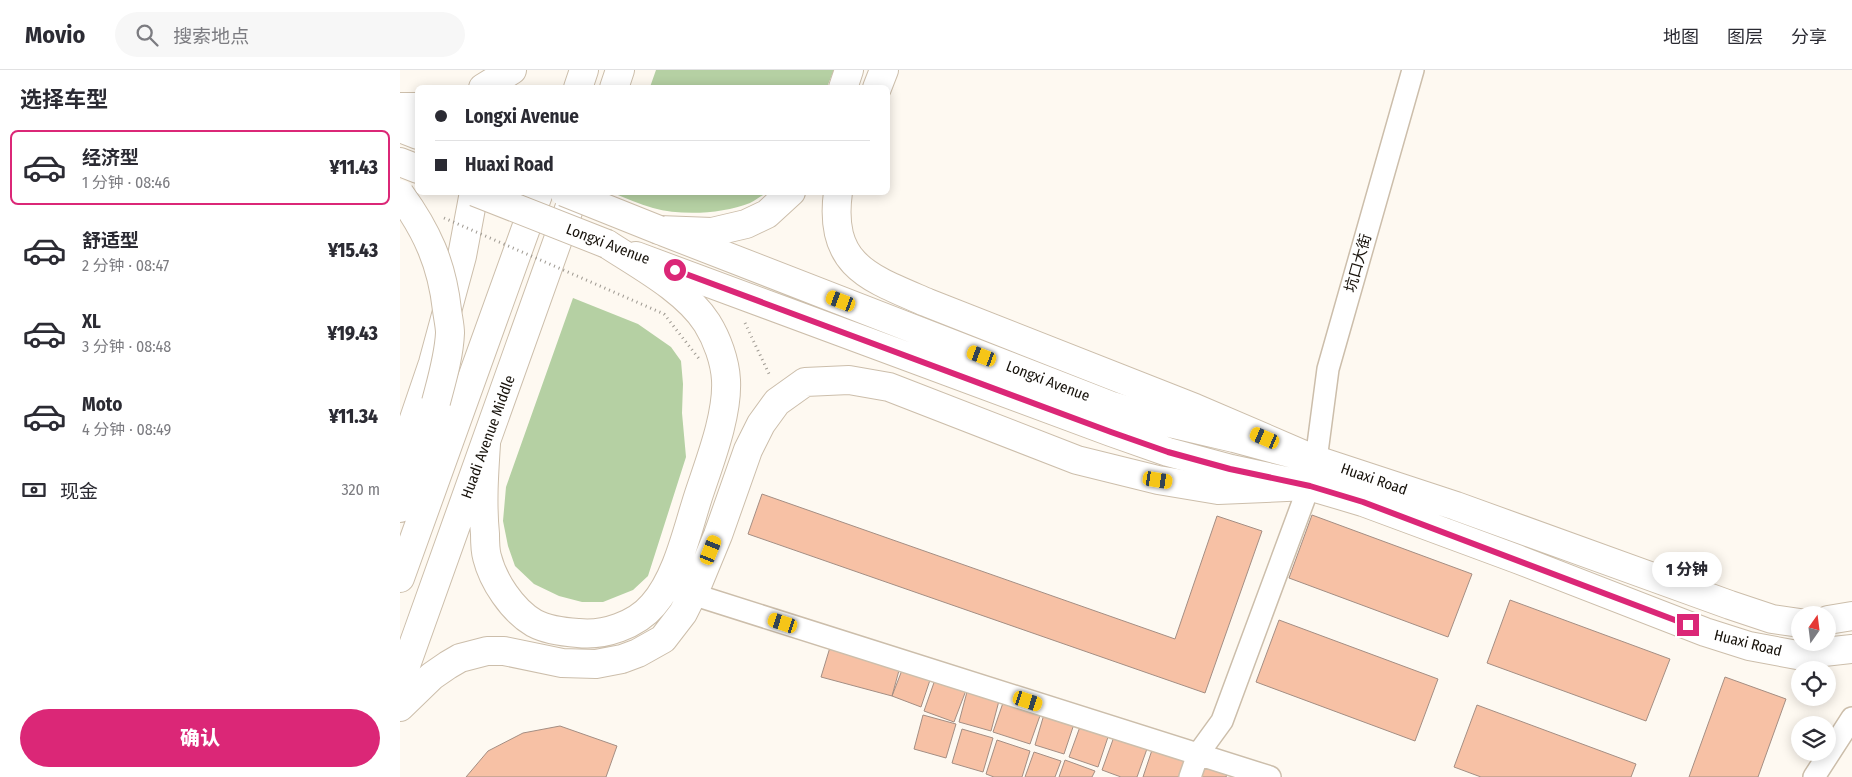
<!DOCTYPE html>
<html lang="zh">
<head>
<meta charset="utf-8">
<style>
  :root { --surface:#fff; --page:#f7f7f7; --text:#2b2b33; --muted:#7c7c81; --line:#e1e1e2; --accent:#db2777 }
  body { margin:0; font-family:"Fira Sans Condensed","Noto Sans SC",sans-serif; background:var(--page); color:var(--text); height:100vh; display:flex; flex-direction:column; font-size:19px; white-space:nowrap }
  * { box-sizing:border-box; margin:0 }
  p { font-size:16px; color:var(--muted) }
  .icon { flex:none; width:28px; height:28px; fill:none; stroke:currentColor; stroke-width:2; stroke-linecap:round; stroke-linejoin:round }
  .map { position:relative; flex:1; overflow:hidden }
  .drawer { display:flex; flex-direction:column; background:var(--surface); width:400px }
  .drawer>* { flex:none }
  .banner { position:absolute; left:15px; top:15px; width:475px; height:110px; border-radius:8px; box-shadow:0 2px 12px #0003; display:grid; align-content:center; height:110px; padding:0 20px; background:var(--surface) }
  .needle { width:32px; rotate:14deg }
  .fabs { position:absolute; left:1391px; top:536px; display:grid; gap:10px }
  .fabs a { display:grid; place-items:center; width:45px; height:45px; border-radius:50%; background:var(--surface); box-shadow:0 2px 12px #0003; font-size:25px }
  .end { position:absolute; width:22px; height:22px; margin:-11px; border:6px solid #db2777; background:#fff; box-shadow:0 0 0 2px #fff }
  .from { border-radius:50% }
  .bubble { position:absolute; height:35px; border-radius:18px; background:var(--surface); box-shadow:0 2px 12px #0003; font-size:16px; font-weight:800; line-height:35px; text-align:center }
  .car { position:absolute; width:15px; height:30px; margin:-15px -8px; border-radius:6px; box-shadow:0 0 4px 1px #0007; background:linear-gradient(#f5c518 24%,#345 0 40%,#f5c518 0 76%,#345 0 86%,#f5c518 0) }
  .banner b { display:flex; align-items:center; gap:18px; height:48px; font-size:19px }
  .banner b+b { border-top:1px solid var(--line) }
  .banner i { width:12px; height:12px; background:var(--text) }
  ul { padding:0; list-style:none }
  li { display:flex; align-items:center; gap:15px; height:75px; margin:0 10px 8px; padding:0 10px; border:2px solid transparent; border-radius:8px }
  li div { flex:1 }
  li b { display:block; font-size:19px }
  li em { font-style:normal; font-weight:800 }
  li.active { border-color:var(--accent) }
  li>.icon { width:45px; height:45px; stroke-width:1.5 }
  h2 { padding:0 20px; font-size:22px; line-height:60px }
  .pay { display:flex; align-items:center; gap:12px; height:55px; padding:0 20px; font-size:19px }
  .pay p { margin-inline-start:auto }
  .action { display:flex; gap:10px; margin-top:auto; padding:10px 20px }
  .action a { flex:1; height:58px; border-radius:30px; background:var(--accent); color:#fff; font-size:20px; font-weight:800; line-height:58px; text-align:center }
  header { display:flex; align-items:center; gap:30px; box-sizing:border-box; height:70px; padding:0 25px; background:var(--surface); border-bottom:1px solid var(--line) }
  header strong { font-size:24px }
  nav { display:flex; gap:28px; margin-inline-start:auto; font-size:18px }
  .search { width:350px; height:45px; background:var(--page); display:flex; align-items:center; gap:12px; box-sizing:border-box; padding:0 18px; border-radius:28px; color:var(--muted); font-size:19px }
  main { display:flex; flex:1; min-height:0 }
  .map>svg:first-child { display:block }
</style>
</head>
<body>
<header>
<strong>Movio</strong>
<div class="search"><svg class="icon" aria-label="search" viewBox="0 0 24 24"><circle cx="10" cy="10" r="6"/><path d="M15 15l6 6"/></svg>搜索地点</div>
<nav><a>地图</a><a>图层</a><a>分享</a></nav>
</header>
<main>
<section class="drawer">
<h2>选择车型</h2>
<ul>
<li class="active"><svg class="icon" aria-label="car" viewBox="0 0 24 24"><path d="M5 17H2v-5l4-1 3-4h7l3 4 3 1v5h-3M9 17h6M6 11h13"/><circle cx="7" cy="17" r="2"/><circle cx="17" cy="17" r="2"/></svg><div><b>经济型</b><p>1 分钟 · 08:46</p></div><em>¥11.43</em></li>
<li><svg class="icon" aria-label="car" viewBox="0 0 24 24"><path d="M5 17H2v-5l4-1 3-4h7l3 4 3 1v5h-3M9 17h6M6 11h13"/><circle cx="7" cy="17" r="2"/><circle cx="17" cy="17" r="2"/></svg><div><b>舒适型</b><p>2 分钟 · 08:47</p></div><em>¥15.43</em></li>
<li><svg class="icon" aria-label="car" viewBox="0 0 24 24"><path d="M5 17H2v-5l4-1 3-4h7l3 4 3 1v5h-3M9 17h6M6 11h13"/><circle cx="7" cy="17" r="2"/><circle cx="17" cy="17" r="2"/></svg><div><b>XL</b><p>3 分钟 · 08:48</p></div><em>¥19.43</em></li>
<li><svg class="icon" aria-label="car" viewBox="0 0 24 24"><path d="M5 17H2v-5l4-1 3-4h7l3 4 3 1v5h-3M9 17h6M6 11h13"/><circle cx="7" cy="17" r="2"/><circle cx="17" cy="17" r="2"/></svg><div><b>Moto</b><p>4 分钟 · 08:49</p></div><em>¥11.34</em></li>
</ul>
<div class="pay"><svg class="icon" aria-label="cash" viewBox="0 0 24 24"><path d="M3 7h18v10H3z"/><circle cx="12" cy="12" r="2"/></svg>现金<p>320 m</p></div>
<div class="action"><a>确认</a></div>
</section>
<div class="map">
<svg width="1452" height="707" viewBox="0 0 1452 707">
  <rect width="100%" height="100%" fill="#fef9f1"/>
  <!-- green -->
  <path fill="#b5d0a3" d="M256 0H434L427 17H250Z
    M213 123H367C361 126 356 130 350 133 322 144 282 146 253 138 239 134 226 128 213 123Z
    M173 228 238 254 271 277 281 291 283 314 282 343 286 387 248 506 233 520 203 532H182L159 526 134 514 115 496 108 476 103 451 106 417Z"/>
  <!-- building -->
  <path fill="#f7c1a5" stroke="#a48e83" d="M362 424 775 569 817 446 862 461 805 623 348 464Z
    M912 445 1072 504 1048 567 889 508Z
    M1110 530 1270 589 1246 651 1087 593Z
    M879 550 1038 609 1015 671 856 612Z
    M431 574 501 593 492 626 421 607Z
    M504 595 532 604 521 637 492 626Z
    M537 604 568 615 554 652 524 641Z
    M1325 607 1386 629 1358 707H1289Z
    M568 618 600 627 591 661 559 652Z
    M605 627 642 640 630 674 593 662Z
    M1077 635 1236 694 1231 707H1081L1054 697Z
    M645 641 675 651 664 684 635 675Z
    M523 645 556 654 546 688 514 679Z
    M681 654 709 664 698 697 669 687Z
    M160 656 217 676 206 707H66L88 681 123 663Z
    M562 659 593 668 583 702 552 693Z
    M715 664 748 676 737 707H721L702 700Z
    M597 670 630 681 622 707H594L586 704Z
    M753 677 788 689 782 707H743Z
    M634 682 661 691 655 707H625Z
    M665 690 695 701 692 707H659Z
    M801 691 828 702 826 707H795Z"/>
  <g fill="none" stroke-linecap="round" stroke-linejoin="round">
    <!-- street casing -->
    <g stroke="#ccbeab" stroke-width="24">
      <path id="street" d="M292 524 870 707
        M790 707 798 684 822 651 909 416 916 390 928 299 1013 0
        M1414 707 1452 648"/>
    </g>
    <!-- secondary casing -->
    <g stroke="#ccbeab" stroke-width="30">
      <path id="secondary" d="M264 162 712 336 766 352 834 368 916 390 1056 436 1330 535 1372 549 1400 553
        M236 186 711 362 768 382 831 399 909 416 963 432 1117 489 1305 562 1349 576 1397 585 1452 579
        M0 390 33 293 62 186 74 122
        M1428 550 1452 546"/>
    </g>
    <!-- primary casing -->
    <g stroke="#ccbeab" stroke-width="30">
      <path id="primary" d="M83 18 112 0
        M178 18 184 0
        M214 18 220 0
        M443 18 449 0
        M477 18 484 0
        M0 37H18
        M0 58 18 65
        M0 92 18 99
        M438 122C428 196 470 208 528 233L795 338 916 390
        M259 160 312 162 346 154 367 144 391 122
        M86 374C84 404 82 434 85 464 85 471 85 480 87 487 93 511 112 540 134 553 147 560 163 562 178 563 204 566 236 555 253 535 277 508 287 461 298 427 309 393 328 346 326 310 325 291 317 269 307 253 286 220 239 195 207 174
        M0 438 36 332
        M0 508 139 122
        M0 612 175 122
        M0 637 32 606 48 595 60 588 87 581H104L162 593 196 594 222 589 238 583 263 569 283 543 299 511 318 465 348 380 361 354 377 332 405 312 449 310 489 317 677 390 758 410 818 420 909 416"/>
    </g>
    <!-- path -->
    <path stroke="#9f9a92" stroke-width="3" stroke-dasharray="1 4" stroke-linecap="butt" d="M345 253 370 306"/>
    <!-- street -->
    <use href="#street" stroke="#fff" stroke-width="21"/>
    <!-- secondary -->
    <use href="#secondary" stroke="#fff" stroke-width="28"/>
    <!-- primary -->
    <use href="#primary" stroke="#fff" stroke-width="28"/>
    <!-- primary-bridge casing -->
    <g stroke="#ccbeab" stroke-width="30" stroke-linecap="butt">
      <path id="primary-bridge" d="M75 122 207 174
        M164 122 259 160
        M0 124C27 161 42 194 47 240 48 248 50 256 50 263 49 286 42 309 36 332"/>
    </g>
    <!-- path-bridge -->
    <path stroke="#9f9a92" stroke-width="3" stroke-dasharray="1 4" stroke-linecap="butt" d="M44 148 264 244 300 290"/>
    <!-- primary-bridge -->
    <use href="#primary-bridge" stroke="#fff" stroke-width="28"/>
  </g>
  <g fill="none" stroke-linecap="round" stroke-linejoin="round">
    <!-- route -->
    <path stroke="#db2777" stroke-width="6" d="M275 200 711 362 768 382 830 399 910 416 963 432 1288 555"/>
  </g>
  <g text-anchor="middle" stroke-width="4" stroke-linejoin="round" paint-order="stroke">
    <!-- street labels -->
    <g font-size="15" fill="#17120b" stroke="#fff">
      <text transform="translate(208 174) rotate(21)" y="5">Longxi Avenue</text>
      <text transform="translate(958 193) rotate(-74)" y="5">坑口大街</text>
      <text transform="translate(648 311) rotate(21)" y="5">Longxi Avenue</text>
      <text transform="translate(88 367) rotate(-70)" y="5">Huadi Avenue Middle</text>
      <text transform="translate(974 409) rotate(19)" y="5">Huaxi Road</text>
      <text transform="translate(1348 573) rotate(14)" y="5">Huaxi Road</text>
    </g>
  </g>
</svg>
<div class="fabs">
<a><svg class="needle" viewBox="-14 -14 28 28"><path d="M0-13l5 13h-10z" fill="#e53935"/><path d="M0 13l5-13h-10z" fill="#7c7c81"/></svg></a>
<a><svg class="icon" aria-label="locate" viewBox="0 0 24 24"><circle cx="12" cy="12" r="6"/><path d="M12 2v4M12 18v4M2 12h4M18 12h4"/></svg></a>
<a><svg class="icon" aria-label="layers" viewBox="0 0 24 24"><path d="M12 4l9 5-9 5-9-5zM3 14l9 5 9-5"/></svg></a>
</div>
<i class="end from" style="left:275px;top:200px"></i>
<i class="end" style="left:1288px;top:555px"></i>
<div class="bubble" style="left:1252px;top:482px;width:70px">1 分钟</div>
<i class="car" style="left:441px;top:231px;rotate:291deg"></i>
<i class="car" style="left:582px;top:286px;rotate:291deg"></i>
<i class="car" style="left:865px;top:368px;rotate:293deg"></i>
<i class="car" style="left:758px;top:410px;rotate:99deg"></i>
<i class="car" style="left:311px;top:480px;rotate:22deg"></i>
<i class="car" style="left:383px;top:553px;rotate:288deg"></i>
<i class="car" style="left:628px;top:631px;rotate:108deg"></i>
<div class="banner">
<b><i class="from"></i>Longxi Avenue</b>
<b><i></i>Huaxi Road</b>
</div>
</div>
</main>
</body>
</html>
